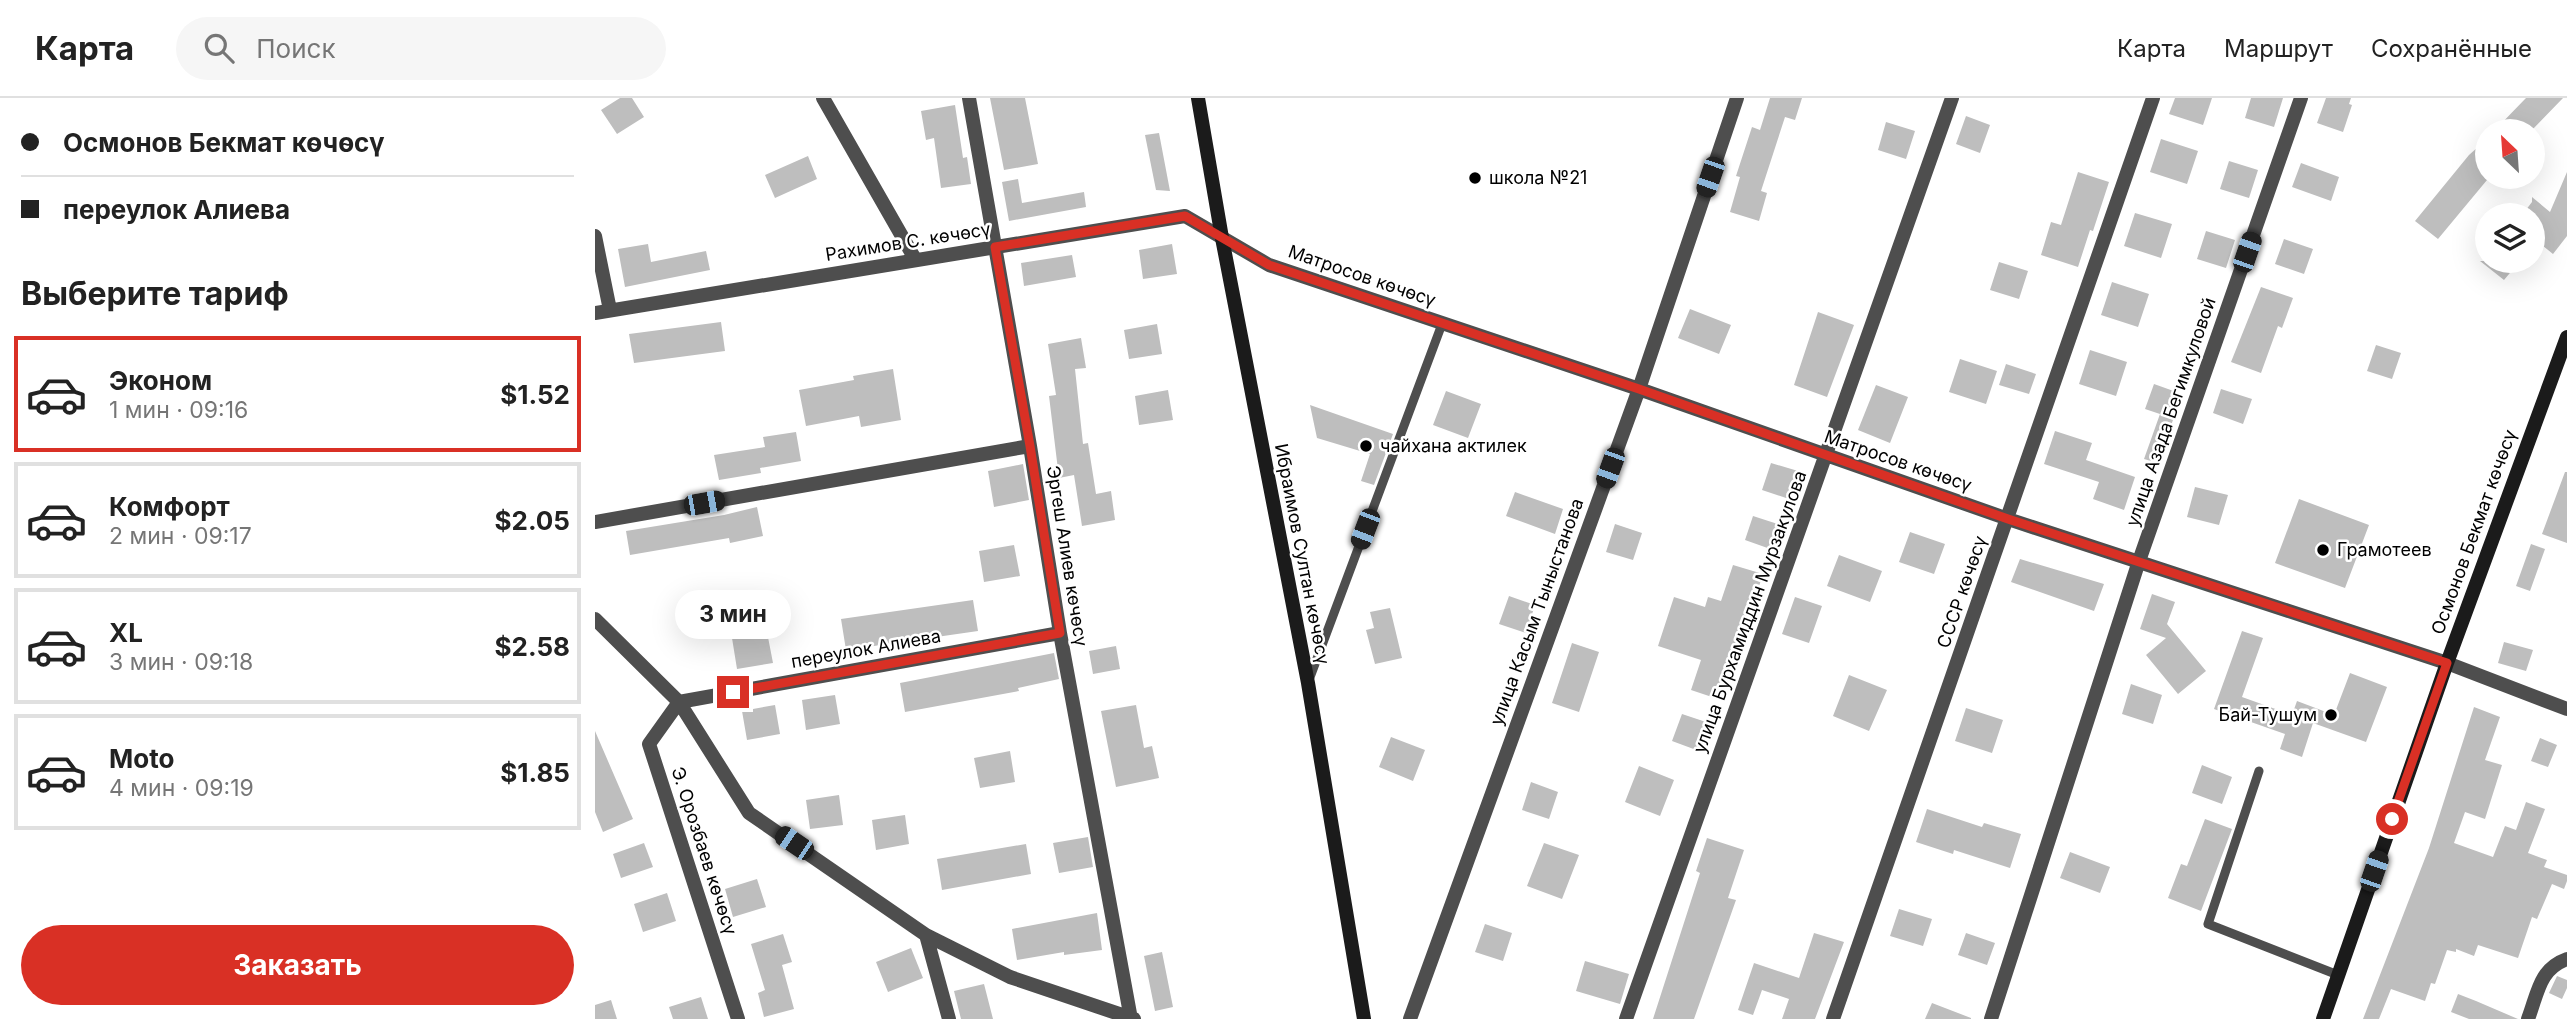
<!DOCTYPE html>
<html lang="ru">
<head>
<meta charset="utf-8">
<style>
  :root { --surface:#fff; --page:#f6f6f6; --text:#222; --muted:#767676; --line:#e0e0e0; --accent:#d93025 }
  body { margin:0; font-family:Inter,sans-serif; background:var(--page); color:var(--text); height:100vh; display:flex; flex-direction:column; font-size:26px; white-space:nowrap }
  * { box-sizing:border-box; margin:0 }
  p { font-size:23px; color:var(--muted) }
  .icon { flex:none; width:38px; height:38px; fill:none; stroke:currentColor; stroke-width:2; stroke-linecap:round; stroke-linejoin:round }
  .map { position:relative; flex:1; overflow:hidden }
  .details { display:flex; flex-direction:column; background:var(--surface); width:595px }
  .details>* { flex:none }
  .hud { display:grid; align-content:center; height:154px; padding:0 21px; background:var(--surface) }
  .needle { width:46px; rotate:335deg }
  .controls { position:absolute; left:1880px; top:21px; display:grid; gap:14px }
  .controls a { display:grid; place-items:center; width:70px; height:70px; border-radius:50%; background:var(--surface); box-shadow:0 7px 28px #0002; font-size:35px }
  .end { position:absolute; width:32px; height:32px; margin:-16px; border:9px solid #d93025; background:#fff; box-shadow:0 0 0 4px #fff }
  .from { border-radius:50% }
  .bubble { position:absolute; height:49px; border-radius:24px; background:var(--surface); box-shadow:0 7px 28px #0002; font-size:23px; font-weight:700; line-height:49px; text-align:center }
  .car { position:absolute; width:21px; height:42px; margin:-21px -10px; border-radius:9px; box-shadow:0 0 5px 2px #0007; background:linear-gradient(#222 24%,#8ab4d8 0 40%,#222 0 76%,#8ab4d8 0 86%,#222 0) }
  .hud b { display:flex; align-items:center; gap:24px; height:66px; font-size:26px }
  .hud b+b { border-top:2px solid var(--line) }
  .hud i { width:18px; height:18px; background:var(--text) }
  ul { padding:0; list-style:none }
  li { display:flex; align-items:center; gap:21px; height:116px; margin:0 14px 10px; padding:0 7px; border:4px solid var(--line); border-radius:0px }
  li div { flex:1 }
  li b { display:block; font-size:26px }
  li em { font-style:normal; font-weight:700 }
  li.current { border-color:var(--accent) }
  li>.icon { width:63px; height:63px; stroke-width:1.5 }
  h2 { padding:0 21px; font-size:32px; line-height:84px }
  .cta { display:flex; gap:14px; margin-top:auto; padding:14px 21px }
  .cta a { flex:1; height:80px; border-radius:42px; background:var(--accent); color:#fff; font-size:28px; font-weight:700; line-height:80px; text-align:center }
  header { display:flex; align-items:center; gap:42px; box-sizing:border-box; height:98px; padding:0 35px; background:var(--surface); border-bottom:2px solid var(--line) }
  header strong { font-size:33px }
  nav { display:flex; gap:38px; margin-inline-start:auto; font-size:24px }
  .search { width:490px; height:63px; background:var(--page); display:flex; align-items:center; gap:18px; box-sizing:border-box; padding:0 24px; border-radius:38px; color:var(--muted); font-size:26px }
  main { display:flex; flex:1; min-height:0 }
  .map>svg:first-child { display:block }
</style>
</head>
<body>
<header>
<strong>Карта</strong>
<div class="search"><svg class="icon" aria-label="search" viewBox="0 0 24 24"><circle cx="10" cy="10" r="6"/><path d="M15 15l6 6"/></svg>Поиск</div>
<nav><a>Карта</a><a>Маршрут</a><a>Сохранённые</a></nav>
</header>
<main>
<section class="details">
<div class="hud">
<b><i class="from"></i>Осмонов Бекмат көчөсү</b>
<b><i></i>переулок Алиева</b>
</div>
<h2>Выберите тариф</h2>
<ul>
<li class="current"><svg class="icon" aria-label="car" viewBox="0 0 24 24"><path d="M5 17H2v-5l4-1 3-4h7l3 4 3 1v5h-3M9 17h6M6 11h13"/><circle cx="7" cy="17" r="2"/><circle cx="17" cy="17" r="2"/></svg><div><b>Эконом</b><p>1 мин · 09:16</p></div><em>$1.52</em></li>
<li><svg class="icon" aria-label="car" viewBox="0 0 24 24"><path d="M5 17H2v-5l4-1 3-4h7l3 4 3 1v5h-3M9 17h6M6 11h13"/><circle cx="7" cy="17" r="2"/><circle cx="17" cy="17" r="2"/></svg><div><b>Комфорт</b><p>2 мин · 09:17</p></div><em>$2.05</em></li>
<li><svg class="icon" aria-label="car" viewBox="0 0 24 24"><path d="M5 17H2v-5l4-1 3-4h7l3 4 3 1v5h-3M9 17h6M6 11h13"/><circle cx="7" cy="17" r="2"/><circle cx="17" cy="17" r="2"/></svg><div><b>XL</b><p>3 мин · 09:18</p></div><em>$2.58</em></li>
<li><svg class="icon" aria-label="car" viewBox="0 0 24 24"><path d="M5 17H2v-5l4-1 3-4h7l3 4 3 1v5h-3M9 17h6M6 11h13"/><circle cx="7" cy="17" r="2"/><circle cx="17" cy="17" r="2"/></svg><div><b>Moto</b><p>4 мин · 09:19</p></div><em>$1.85</em></li>
</ul>
<div class="cta"><a>Заказать</a></div>
</section>
<div class="map">
<svg width="1972" height="921" viewBox="0 0 1972 921">
  <rect width="100%" height="100%" fill="#fff"/>
  <!-- building -->
  <path fill="#bebebe" d="M25 0H37L49 19 22 36 6 12Z
    M395 0H430L443 66 409 72Z
    M1175 0H1207L1200 22 1190 19 1166 93 1172 95 1164 123 1135 114 1145 79 1141 78 1157 29 1165 32Z
    M1580 0H1617L1608 27 1574 16Z
    M1656 0H1688L1679 29 1650 20Z
    M1731 0H1756L1754 6 1757 7 1748 34 1722 25Z
    M1931 0H1968L1936 33H1899Z
    M360 7 368 60 372 59 376 86 346 90 339 40 331 42 326 13Z
    M1371 18 1395 27 1385 55 1361 46Z
    M1291 24 1320 33 1311 61 1283 52Z
    M564 35 575 93 561 92 550 37Z
    M1566 41 1603 53 1592 86 1555 74Z
    M1892 41V82L1843 141 1820 123 1874 57Z
    M213 58 222 81 180 100 170 77Z
    M1634 63 1663 72 1654 100 1625 91Z
    M1706 65 1744 79 1736 103 1697 89Z
    M1483 74 1514 84 1498 133 1495 132 1483 169 1446 157 1456 124 1466 127Z
    M1972 74V138L1958 156 1937 139V117H1927L1937 104V99L1955 114Z
    M423 81 427 105 489 94 491 109 414 123 407 84Z
    M1540 115 1577 126 1566 160 1529 148Z
    M1611 133 1640 142 1631 170 1602 161Z
    M1689 141 1718 151 1709 176 1680 166Z
    M53 146 56 164 111 153 115 172 30 189 23 151Z
    M577 146 582 176 548 181 544 152Z
    M477 157 481 179 429 188 426 165Z
    M1885 163H1925L1909 182Z
    M1404 164 1433 173 1424 201 1395 192Z
    M1517 184 1554 196 1543 229 1506 217Z
    M1666 189 1698 200 1687 230 1683 228 1666 275 1636 264Z
    M1095 211 1136 227 1124 256 1083 240Z
    M1223 214 1259 227 1232 299 1199 287Z
    M126 224 130 253 39 265 34 236Z
    M562 226 567 256 534 261 529 232Z
    M486 240 491 270 480 271 488 346 493 345 501 396 516 393 520 422 487 428 479 377 464 380 454 298 461 297 453 246Z
    M1781 247 1806 255 1797 281 1772 273Z
    M1495 252 1532 264 1521 298 1484 286Z
    M1365 261 1402 273 1391 306 1354 294Z
    M1411 266 1441 276 1434 296 1404 287Z
    M298 271 306 322 266 329 264 318 211 328 204 292 259 282 258 278Z
    M1559 286 1587 296 1563 365 1549 361 1565 316 1550 311Z
    M1281 287 1313 299 1295 345 1263 332Z
    M1626 291 1657 301 1648 326 1618 315Z
    M573 292 578 322 544 327 540 298Z
    M851 293 886 306 873 340 838 327Z
    M715 307 798 336 779 387 766 383 775 356 722 340Z
    M1460 333 1497 345 1491 362 1540 379 1529 412 1498 401 1504 384 1449 366Z
    M201 334 206 363 165 370 166 375 124 382 119 357 170 349 168 339Z
    M1176 365 1203 373 1194 401 1167 392Z
    M428 366 434 402 399 409 393 373Z
    M1970 374H1972V445L1947 436Z
    M1600 389 1633 397 1624 427 1592 419Z
    M920 394 968 411 960 436 911 418Z
    M1704 401 1774 427 1750 490 1680 465Z
    M162 409 168 438 135 445 134 440 35 457 31 433 129 417Z
    M1158 418 1189 428 1181 453 1150 442Z
    M1020 426 1047 435 1038 462 1011 454Z
    M1315 434 1350 446 1339 476 1304 464Z
    M1936 446 1950 451 1935 493 1921 488Z
    M419 447 425 478 389 484 384 453Z
    M1244 457 1287 473 1275 504 1232 488Z
    M1425 461 1509 486 1499 513 1416 484Z
    M1138 467 1168 476 1137 571 1134 570 1123 601 1096 592 1106 562 1063 548 1079 499 1110 509 1113 499 1126 503Z
    M1557 496 1580 504 1572 526 1611 573 1583 596 1551 557 1571 540 1545 531Z
    M914 498 940 507 931 535 904 526Z
    M1200 499 1227 508 1214 545 1187 536Z
    M129 500 133 530 100 535 95 506Z
    M378 502 383 533 251 552 246 521Z
    M795 510 807 560 780 566 771 532 779 530 775 514Z
    M1647 533 1668 540 1647 599 1697 617 1702 603 1739 617 1755 575 1792 589 1771 644 1718 625 1707 659 1685 651 1690 636 1619 611Z
    M172 534 178 565 142 571 137 540Z
    M1909 544 1938 552 1931 573 1903 565Z
    M977 545 1004 554 984 614 957 605Z
    M521 548 525 571 498 576 494 553Z
    M459 555 464 581 423 590 424 593 310 614 305 585Z
    M1254 577 1292 592 1274 633 1238 618Z
    M1536 586 1567 597 1558 626 1527 616Z
    M240 597 245 626 211 632 207 602Z
    M180 607 185 636 152 642 147 613Z
    M541 607 549 650 557 648 564 680 521 689 506 613Z
    M1879 609 1905 619 1890 662 1907 667 1890 721 1870 714 1859 745 1898 759 1910 728 1921 732 1931 704 1950 711 1933 755 1952 762 1949 769 1972 777V783L1969 791 1957 786 1942 821 1937 819 1923 860 1883 847 1879 858 1861 851V854L1852 852 1840 886 1836 885 1830 903 1796 891 1784 921H1768L1834 750Z
    M1371 610 1408 622 1397 655 1360 643Z
    M1087 616 1114 625 1104 653 1077 643Z
    M0 633 38 721 8 734 0 714Z
    M796 639 830 652 818 683 784 669Z
    M1945 640 1962 647 1953 669 1936 663Z
    M415 653 420 684 385 690 379 660Z
    M1607 667 1637 679 1627 706 1597 695Z
    M1044 668 1079 682 1065 718 1030 704Z
    M936 684 963 694 954 721 927 712Z
    M244 697 248 727 215 731 211 702Z
    M1332 711 1387 729 1389 725 1426 736 1415 770 1359 752 1358 756 1321 744Z
    M310 717 314 746 281 752 277 722Z
    M1610 721 1637 731 1606 813 1573 800 1586 766 1592 768Z
    M493 739 498 769 464 775 458 745Z
    M1112 740 1149 752 1133 800 1141 802 1099 921H1058L1105 775 1101 773Z
    M49 745 58 769 26 780 18 756Z
    M949 745 984 757 967 801 932 788Z
    M431 746 436 776 347 792 342 761Z
    M1475 754 1515 769 1505 795 1465 780Z
    M162 781 171 809 138 819 130 791Z
    M72 795 81 823 48 834 39 806Z
    M1304 811 1337 821 1328 848 1295 838Z
    M502 815 507 852 469 857V854L422 862 417 831Z
    M890 826 917 835 908 863 880 854Z
    M1219 835 1249 844 1220 921H1187L1194 901 1167 892 1158 917 1143 912 1159 865 1204 880Z
    M1371 835 1400 845 1392 867 1363 857Z
    M188 836 197 864 187 867 199 911 169 919 163 895 170 892 156 846Z
    M316 850 328 880 293 894 281 864Z
    M567 854 578 909 560 913 549 858Z
    M990 863 1034 876 1025 906 981 893Z
    M1962 878 1972 882V890L1967 901 1954 895Z
    M389 886 398 921H366L359 893Z
    M1863 896 1881 903 1923 921H1874L1856 914Z
    M106 899 113 921H78L74 909Z
    M16 902 22 921H0V907Z
    M1337 905 1376 920V921H1330Z"/>
  <g fill="none" stroke-linecap="round" stroke-linejoin="round">
    <!-- lane -->
    <path stroke="#4e4e4e" stroke-width="9" d="M714 582 847 226
      M1664 673 1613 826 1743 877"/>
    <!-- street -->
    <path stroke="#4e4e4e" stroke-width="14" d="M228 0 320 161
      M374 0 435 348 465 535 536 921
      M0 138 15 212
      M0 215 590 118 674 167 1044 291 1413 421 1852 565 1972 611
      M0 424 435 348
      M0 521 84 604 154 715 331 837 415 879 539 921
      M331 837 354 921
      M143 921 54 646 84 604 465 535
      M815 921 1044 291 1142 0
      M1031 921 1357 0
      M1238 921 1558 0
      M1396 921 1544 463 1706 0
      M1933 921C1943 895 1944 871 1972 861"/>
    <!-- secondary -->
    <path stroke="#1b1b1b" stroke-width="14" d="M603 0 627 140 713 585 769 921
      M1728 921 1852 565 1972 239"/>
  </g>
  <g fill="none" stroke-linecap="round" stroke-linejoin="round">
    <!-- route -->
    <path stroke="#d93025" stroke-width="9" d="M138 594 465 535 435 348 400 149 590 118 674 167 1044 291 1413 421 1852 565 1797 721"/>
  </g>
  <!-- markers -->
  <g fill="#000" stroke="#fff" stroke-width="2.5">
    <circle cx="880" cy="80" r="7"/>
    <circle cx="771" cy="348" r="7"/>
    <circle cx="1728" cy="452" r="7"/>
    <circle cx="1736" cy="617" r="7"/>
  </g>
  <g text-anchor="middle" stroke-width="5" stroke-linejoin="round" paint-order="stroke">
    <!-- poi labels -->
    <g font-size="18" fill="#000" stroke="#fff" text-anchor="start">
      <text x="894" y="86">школа №21</text>
      <text x="785" y="354">чайхана актилек</text>
      <text x="1742" y="458">Грамотеев</text>
      <text x="1722" y="623" text-anchor="end">Бай-Тушум</text>
    </g>
    <!-- street labels -->
    <g font-size="18" fill="#000" stroke="#fff">
      <text transform="translate(313 144) rotate(-9)" y="6">Рахимов С. көчөсү</text>
      <text transform="translate(767 178) rotate(19)" y="6">Матросов көчөсү</text>
      <text transform="translate(1576 314) rotate(-71)" y="6">улица Азада Бегимкуловой</text>
      <text transform="translate(1303 363) rotate(19)" y="6">Матросов көчөсү</text>
      <text transform="translate(1879 434) rotate(-70)" y="6">Осмонов Бекмат көчөсү</text>
      <text transform="translate(707 456) rotate(79)" y="6">Ибраимов Султан көчөсү</text>
      <text transform="translate(472 458) rotate(81)" y="6">Эргеш Алиев көчөсү</text>
      <text transform="translate(1367 494) rotate(-71)" y="6">СССР көчөсү</text>
      <text transform="translate(942 514) rotate(-70)" y="6">улица Касым Тыныстанова</text>
      <text transform="translate(1155 514) rotate(-70)" y="6">улица Бурхамиддин Мурзакулова</text>
      <text transform="translate(271 551) rotate(-10)" y="6">переулок Алиева</text>
      <text transform="translate(109 753) rotate(72)" y="6">Э. Орозбаев көчөсү</text>
    </g>
  </g>
</svg>
<div class="controls">
<a><svg class="needle" viewBox="-14 -14 28 28"><path d="M0-13l5 13h-10z" fill="#e53935"/><path d="M0 13l5-13h-10z" fill="#767676"/></svg></a>
<a><svg class="icon" aria-label="layers" viewBox="0 0 24 24"><path d="M12 4l9 5-9 5-9-5zM3 14l9 5 9-5"/></svg></a>
</div>
<i class="end from" style="left:1797px;top:721px"></i>
<i class="end" style="left:138px;top:594px"></i>
<div class="bubble" style="left:80px;top:492px;width:116px">3 мин</div>
<i class="car" style="left:1115px;top:79px;rotate:199deg"></i>
<i class="car" style="left:1652px;top:154px;rotate:19deg"></i>
<i class="car" style="left:1015px;top:370px;rotate:200deg"></i>
<i class="car" style="left:109px;top:405px;rotate:80deg"></i>
<i class="car" style="left:770px;top:431px;rotate:201deg"></i>
<i class="car" style="left:199px;top:745px;rotate:304deg"></i>
<i class="car" style="left:1779px;top:773px;rotate:19deg"></i>
</div>
</main>
</body>
</html>
